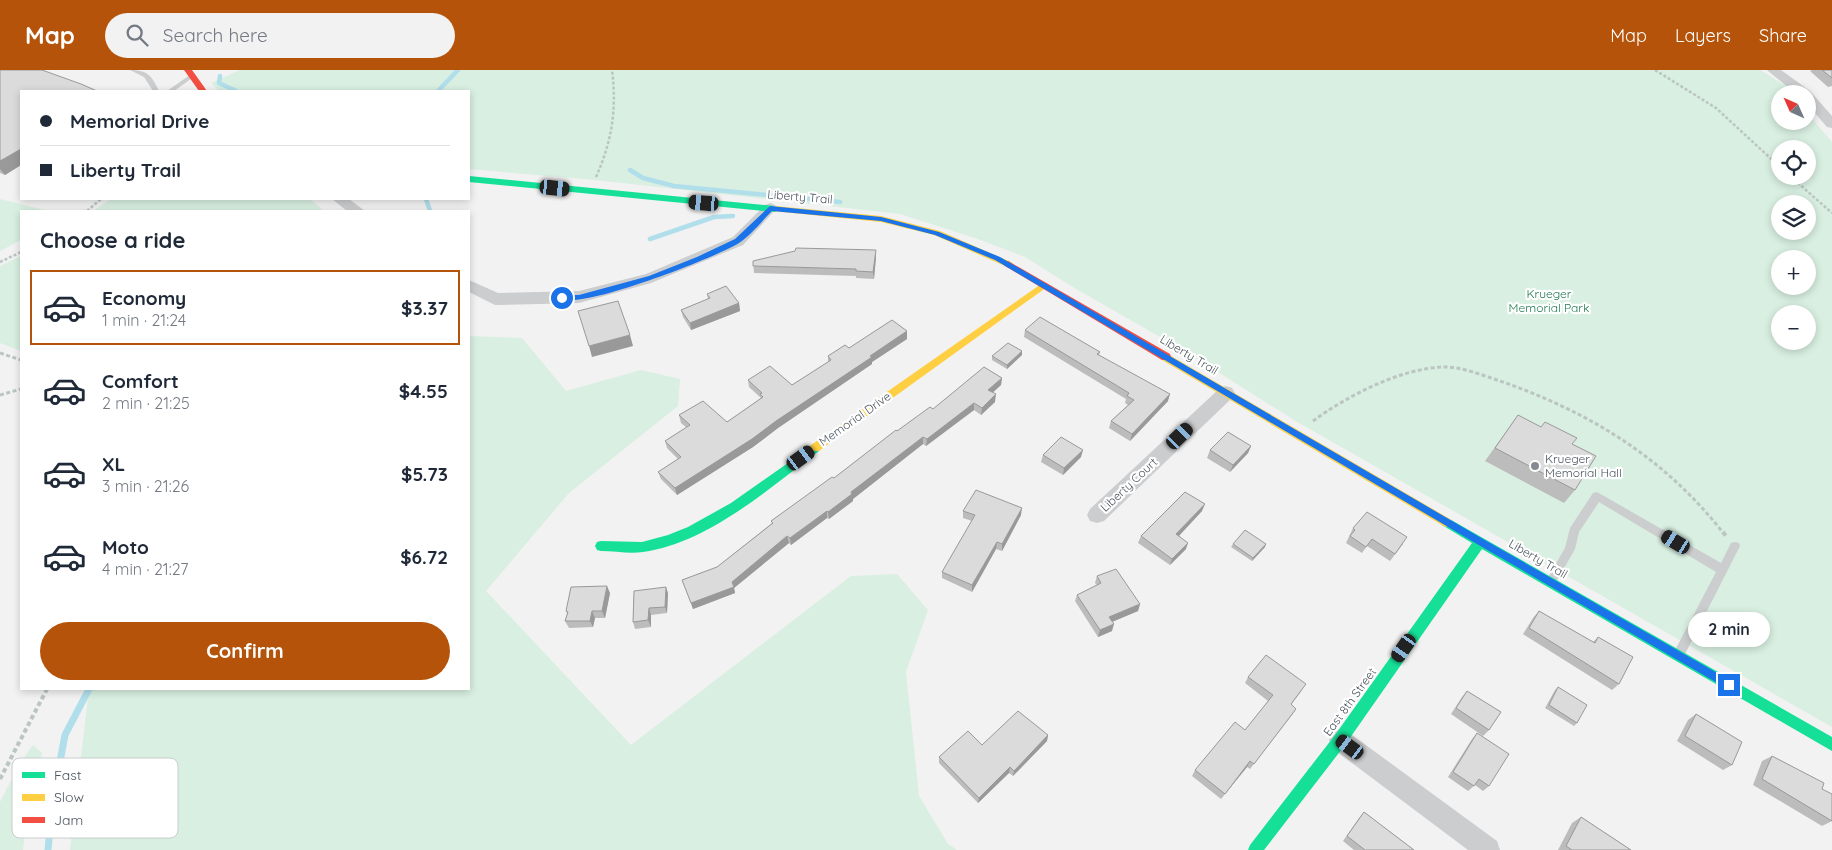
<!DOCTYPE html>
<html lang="en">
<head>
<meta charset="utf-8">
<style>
  :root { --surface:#fff; --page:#f2f2f3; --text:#1f2937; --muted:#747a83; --line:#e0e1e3; --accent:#b45309 }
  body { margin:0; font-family:Quicksand,sans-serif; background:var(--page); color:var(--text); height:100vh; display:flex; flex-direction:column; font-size:19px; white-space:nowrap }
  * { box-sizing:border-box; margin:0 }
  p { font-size:16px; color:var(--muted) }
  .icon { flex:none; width:28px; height:28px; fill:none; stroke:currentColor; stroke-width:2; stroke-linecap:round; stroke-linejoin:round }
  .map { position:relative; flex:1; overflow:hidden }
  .drawer { position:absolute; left:20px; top:140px; width:450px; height:480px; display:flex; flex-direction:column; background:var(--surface); border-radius:0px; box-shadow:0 2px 8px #0003 }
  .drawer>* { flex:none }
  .hud { position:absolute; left:20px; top:20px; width:450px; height:110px; border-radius:0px; box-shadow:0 2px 8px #0003; display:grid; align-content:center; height:110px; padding:0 20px; background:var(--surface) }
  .needle { width:32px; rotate:315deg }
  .controls { position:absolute; left:1771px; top:15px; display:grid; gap:10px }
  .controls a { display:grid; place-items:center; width:45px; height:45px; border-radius:50%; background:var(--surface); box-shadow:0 2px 8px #0003; font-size:25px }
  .end { position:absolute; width:22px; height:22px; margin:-11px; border:6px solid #1a73e8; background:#fff; box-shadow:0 0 0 2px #fff }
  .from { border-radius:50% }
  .bubble { position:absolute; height:35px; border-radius:18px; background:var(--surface); box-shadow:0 2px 8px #0003; font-size:16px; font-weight:800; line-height:35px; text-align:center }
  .car { position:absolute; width:15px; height:30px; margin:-15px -8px; border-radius:6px; box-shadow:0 0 4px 1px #0007; background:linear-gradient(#222 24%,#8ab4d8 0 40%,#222 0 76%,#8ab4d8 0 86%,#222 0) }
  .hud b { display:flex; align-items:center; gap:18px; height:48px; font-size:19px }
  .hud b+b { border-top:1px solid var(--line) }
  .hud i { width:12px; height:12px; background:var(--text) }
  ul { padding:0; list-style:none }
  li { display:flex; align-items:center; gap:15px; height:75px; margin:0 10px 8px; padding:0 10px; border:2px solid transparent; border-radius:0px }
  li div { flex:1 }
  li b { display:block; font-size:19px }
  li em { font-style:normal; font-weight:800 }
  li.active { border-color:var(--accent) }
  li>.icon { width:45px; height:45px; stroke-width:1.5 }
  h2 { padding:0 20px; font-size:22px; line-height:60px }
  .action { display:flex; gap:10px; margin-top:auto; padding:10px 20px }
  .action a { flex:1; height:58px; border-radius:30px; background:var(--accent); color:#fff; font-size:20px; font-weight:800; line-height:58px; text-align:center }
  header { display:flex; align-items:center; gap:30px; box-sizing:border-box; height:70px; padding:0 25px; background:var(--accent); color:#fff }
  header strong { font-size:24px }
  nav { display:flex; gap:28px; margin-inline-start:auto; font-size:18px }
  .search { width:350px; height:45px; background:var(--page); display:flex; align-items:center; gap:12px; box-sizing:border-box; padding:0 18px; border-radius:28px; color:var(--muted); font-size:19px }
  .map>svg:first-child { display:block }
</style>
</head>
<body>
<header>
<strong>Map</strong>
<div class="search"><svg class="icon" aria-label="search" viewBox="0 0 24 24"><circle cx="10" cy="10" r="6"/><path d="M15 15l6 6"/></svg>Search here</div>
<nav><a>Map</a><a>Layers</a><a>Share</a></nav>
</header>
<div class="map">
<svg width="1832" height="780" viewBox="0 0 1832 780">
  <rect width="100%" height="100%" fill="#f2f2f2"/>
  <!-- green -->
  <path fill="#d8efe1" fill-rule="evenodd" d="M240 0H1760L1786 16 1792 24H1780V51H1808V44L1832 72V657L1294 350 1183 280 1076 219 1025 187 978 169 900 144 595 110 469 99V21H219L211 13ZM1780 79H1808V106H1780ZM1780 134H1808V161H1780ZM1780 189H1808V216H1780ZM1780 244H1808V271H1780Z
    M0 129 49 141H21V170L0 181Z
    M111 129H310L324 141H93Z
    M21 186V281L0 273V196Z
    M469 266 522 268 566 321 641 300 680 309 678 336 569 423 486 521 631 675 851 506 897 504 928 540 906 602 919 726 948 774 957 780H70L89 619H469Z
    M33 675 42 683 29 733 23 780H0V732L20 693Z"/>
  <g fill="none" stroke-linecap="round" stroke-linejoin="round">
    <!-- stream-far1 -->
    <path stroke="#b0deea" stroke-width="4.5" d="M220 6 219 13 236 21
      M438 21 458 0
      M630 100 643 108 674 116 840 132
      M426 129 430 141
      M650 169 714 147 733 146"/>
    <!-- stream -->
    <path stroke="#b0deea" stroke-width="7" d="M48 780 53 729 65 665 89 619"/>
    <!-- path-far2 -->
    <path stroke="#bbc5c2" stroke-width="2.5" stroke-dasharray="3 2" stroke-linecap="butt" d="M1655 0 1716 38 1780 97
      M1790 106 1832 143
      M596 107C612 71 617 39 612 0
      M87 141 101 129
      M0 192 21 182"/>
    <!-- path-far1 -->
    <path stroke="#bbc5c2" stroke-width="3" stroke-dasharray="4 2.5" stroke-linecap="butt" d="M0 283 21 290
      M0 325 21 319
      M1313 351C1347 326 1401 298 1444 297 1464 297 1484 306 1503 312 1591 343 1666 389 1724 464"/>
    <!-- path -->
    <path stroke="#bbc5c2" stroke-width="4" stroke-dasharray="4.5 3" stroke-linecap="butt" d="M1723 462 1726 466
      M0 709 47 619"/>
    <!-- lane -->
    <path fill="#cccdcf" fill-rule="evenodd" d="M130 0C148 0 152 6 159 21H153L144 7Z
      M190 5 195 6 174 21H167Z
      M1597 422 1721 493 1731 473 1735 472 1739 473 1740 476 1683 588 1679 589 1675 588 1673 584 1716 502 1599 432 1579 462 1575 479 1555 514 1551 516 1547 514 1546 511 1565 478 1570 458 1593 423Z"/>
    <!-- street -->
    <path fill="#cccdcf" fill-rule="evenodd" d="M1767 0H1781L1810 21 1832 46V58L1827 57 1808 35V24H1796Z
      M332 129H349L365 141H347Z
      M770 133 775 135 777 138 743 175 651 213 579 233 495 235 469 222V210L498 223 579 221 646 204 733 167 765 135Z
      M1226 316 1232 318 1235 323 1232 328 1104 451 1097 453 1090 451 1087 445 1090 439 1220 318Z
      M1340 659 1348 662 1497 771 1500 780H1468L1332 678 1329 670 1332 662Z"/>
    <!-- fast -->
    <path fill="#16e098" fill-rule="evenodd" d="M469 106 775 136 780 139 775 142 469 112Z
      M815 374 819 375 821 378 819 381C768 419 708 473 643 482 629 484 615 481 601 481L597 480 595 476 597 472 601 471 642 472 668 465 688 457 731 433Z
      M1446 447 1832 667V681L1482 479 1345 675 1264 780H1248L1250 775 1335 665 1472 473 1442 455 1440 452 1442 449Z"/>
    <!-- slow -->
    <path fill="#ffcf43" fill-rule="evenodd" d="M775 136 881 146 940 161 1011 192 1013 194 1008 197 1005 196 934 165 881 152 772 141 770 139Z
      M1044 212 1047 213 1049 215 1047 217 819 381H811L809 378 811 375Z
      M1166 283 1450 449 1452 452 1450 455 1446 457 1442 455 1162 290 1161 287Z"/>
    <!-- jam -->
    <path fill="#f24e42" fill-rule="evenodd" d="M184 0H192L207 21H199Z
      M1008 191 1170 284 1171 287 1170 290H1162L1005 196 1003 194Z"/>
  </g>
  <!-- wall -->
  <path fill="#bcbcbd" d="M0 0 47 2 21 21V95L5 105 0 103Z
    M1812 0H1832V16L1828 17 1810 1Z
    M876 180V187L874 209 856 208V206L754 203 753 191Z
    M707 224 739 233 740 241 691 260 683 247 681 240 708 229Z
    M1025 260 1100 282 1099 285 1168 331 1130 371 1109 358 1111 351 1128 335 1125 333 1126 329 1024 267Z
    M907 261V269L872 292V294L778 358 753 377 677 425 661 409 658 402 678 389 667 378 665 371 687 358 681 353 679 345 727 352 761 328 749 317 748 310 792 315 828 292V286L849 278Z
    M1022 285 1007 299 992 290V286Z
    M1002 308 1001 315 993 322 995 332 981 345 974 340 926 376 923 374 853 429V431L829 449 827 448 791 475 789 473 734 518 735 523 693 539 682 510 717 497 772 453 771 451 834 408 897 361 933 339Z
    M1518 345 1572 374 1575 420 1564 433 1485 391Z
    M1251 376 1248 383 1230 402 1207 388 1210 380Z
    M1043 385 1081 387 1063 405 1041 392Z
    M963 441 1021 445 1002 481 996 479 972 522 942 508V502L972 451 963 448Z
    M1202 441 1179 466 1186 479 1170 495 1138 473 1141 466Z
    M1353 458 1403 474 1390 491 1367 476 1362 483 1346 473Z
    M1233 474 1265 477 1252 491 1231 477Z
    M1097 506 1140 534 1138 541 1112 552V561L1098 567 1075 531 1077 525 1097 515 1095 513Z
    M634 521 668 523 667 543 651 545V557L635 559 633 552Z
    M610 523 605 548H595L593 557 569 558 565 551 567 544 566 541Z
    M1539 541 1593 572 1598 567 1619 614 1612 620 1523 564 1533 548Z
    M1248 607 1302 620 1291 635 1296 639 1292 645 1250 699 1247 697 1221 729 1192 706 1195 700 1245 660 1268 631 1245 613Z
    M1558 617 1577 653 1574 656 1545 638 1555 620Z
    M1467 621 1489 660 1483 666 1451 644 1462 627Z
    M1696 644 1732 695 1723 700 1677 671 1688 650Z
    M1477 663 1489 716 1483 721 1475 715 1468 721 1448 707 1472 669Z
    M1048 665 1047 671 1013 706 1009 703 978 733 939 693V687L982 675Z
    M1772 686 1822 719 1832 751 1822 756 1753 715 1762 691Z
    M1364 742 1414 780H1354L1343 771 1359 748Z
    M1581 747 1631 780H1558L1572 753Z"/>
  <!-- shaded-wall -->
  <path fill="#99999a" d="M21 79V95L5 105 0 99V91Z
    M876 180V187L874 209 873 202Z
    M739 233 740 241 691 260 690 253Z
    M907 261V269L872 292V294L778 358 753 377 677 425 675 418 776 351 870 286Z
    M630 265 633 276 592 287 589 276Z
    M1022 281V285L1007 299V295Z
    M1002 308 1001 315 988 327V320Z
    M996 324 995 332 981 345 982 338Z
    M1170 324 1168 331 1130 371 1132 364Z
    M974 333V340L926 376 927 369Z
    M923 367V374L853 429V431L829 449 828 442 851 422Z
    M1251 376 1248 383 1230 402 1233 395Z
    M1083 380 1081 387 1063 405 1064 398Z
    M1205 434 1202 441 1174 471 1176 464Z
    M1022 438 1021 445 1002 481V474Z
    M827 441V448L791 475 790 468Z
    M787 466 789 473 734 518 735 523 693 539 691 533 732 512Z
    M997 472 996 479 972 522V515Z
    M1188 473 1186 479 1170 495 1172 489Z
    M1266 474 1265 477 1252 491 1253 488Z
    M607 516 610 523 605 548 602 541Z
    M666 517 668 523 667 543 665 537Z
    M1140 534 1138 541 1107 554 1109 547Z
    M649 538 651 545V557L648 550Z
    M592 541 595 548 593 557 590 551Z
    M1114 554 1112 561 1098 567 1100 560Z
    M1048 665 1047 671 1013 706 1014 701Z
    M1250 691 1247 697 1221 729 1225 724Z
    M1010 697 1009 703 978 733 979 728Z"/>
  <!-- building -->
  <path fill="#dbdbdc" stroke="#99999a" d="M0 0H42L81 14 97 21H21V79L0 91Z
    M1822 0H1832V8Z
    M796 178 876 180 873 202 856 201V199L753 196V191L795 181Z
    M726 216 739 233 690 253 681 240 710 228 707 224Z
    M618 231 630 265 589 276 578 241Z
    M1040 247 1100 282 1097 284 1170 324 1132 364 1111 351 1134 330 1127 326 1129 323 1025 260Z
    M892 250 907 261 870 286 872 287 776 351 752 369 675 418 658 402 681 387 665 371 690 355 679 345 703 331 727 352 763 327 760 324 762 323 748 310 770 296 792 315 831 290 828 286 845 275 849 278Z
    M1008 273 1022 281 1007 295 992 286Z
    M984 297 1002 308 988 320 996 324 982 338 974 333 927 369 923 367 851 422 852 424 828 442 827 441 790 468 787 466 732 512 734 517 691 533 682 510 717 497 773 453 771 451 832 407 834 408 896 360 897 361 930 337 933 339Z
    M1518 345 1541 357 1545 352 1577 368 1572 374 1596 386 1575 420 1495 378Z
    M1228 362 1251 376 1233 395 1210 380Z
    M1061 367 1083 380 1064 398 1043 385Z
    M976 420 1022 438 1002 474 997 472 972 515 942 502 975 445 963 441Z
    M1185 422 1205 434 1176 464 1188 473 1172 489 1141 466Z
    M1367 442 1407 467 1395 484 1372 469 1366 477 1350 466 1355 460 1353 458Z
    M1245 460 1266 474 1253 488 1233 474Z
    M1116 499 1140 534 1109 547 1114 554 1100 560 1077 525 1101 513 1097 506Z
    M607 516 602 541H592L590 551H565L568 542 566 541 571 517Z
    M666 517 665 537 649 538 648 550 633 552 634 521Z
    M1539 541 1595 573 1598 567 1633 587 1619 614 1529 558Z
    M1266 585 1306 614 1291 634 1296 639 1254 694 1250 691 1225 724 1195 700 1235 652 1245 660 1273 625 1248 607Z
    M1558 617 1587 635 1577 653 1549 635Z
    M1467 621 1501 642 1489 660 1456 638Z
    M1018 641 1048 665 1014 701 1010 697 979 728 939 687 968 661 982 675Z
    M1696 644 1742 672 1732 695 1685 666Z
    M1477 663 1509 684 1489 716 1479 709 1474 716 1453 702Z
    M1772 686 1824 713 1822 719 1832 724V751L1762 709Z
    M1364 742 1414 780H1365L1347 766Z
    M1581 747 1631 780H1572L1566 776Z"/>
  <!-- route -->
  <path fill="#1a73e8" d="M770 136 881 147 939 162 1000 187 1483 469 1733 612V618H1726L1477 474 995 190 935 165 881 151 772 141C762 151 751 165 739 173 717 187 577 242 559 228L562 225H579L649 206 697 187 735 169Z"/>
  <!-- markers -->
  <circle fill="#858b91" stroke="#fff" stroke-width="2" cx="1535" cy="396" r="5"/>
  <g text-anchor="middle" stroke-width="4.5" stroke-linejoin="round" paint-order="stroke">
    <!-- street labels -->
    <g font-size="12" fill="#4a545d" stroke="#fff">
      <text transform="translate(800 127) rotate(5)" y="4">Liberty Trail</text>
      <text transform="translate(1189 285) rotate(31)" y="4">Liberty Trail</text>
      <text transform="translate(855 349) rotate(-35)" y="4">Memorial Drive</text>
      <text transform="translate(1129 415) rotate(-43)" y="4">Liberty Court</text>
      <text transform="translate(1538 489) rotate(30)" y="4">Liberty Trail</text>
      <text transform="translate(1350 632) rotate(-54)" y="4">East 8th Street</text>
    </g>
    <!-- park labels -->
    <g font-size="12" fill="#1f7a4c" stroke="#fff">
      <text x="1549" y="228">Krueger<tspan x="1549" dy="14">Memorial Park</tspan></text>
    </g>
    <!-- poi labels -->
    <g font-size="12" fill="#4a545d" stroke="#fff" text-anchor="start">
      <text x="1545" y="393">Krueger<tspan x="1545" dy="14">Memorial Hall</tspan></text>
    </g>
  </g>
  <!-- legend -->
  <rect x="12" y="688" width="166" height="80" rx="8" fill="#fff" stroke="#c9ccce" stroke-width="1"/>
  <rect x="22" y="702" width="23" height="6" fill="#16e098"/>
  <rect x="22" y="724" width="23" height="7" fill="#ffcf43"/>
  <rect x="22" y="747" width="23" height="6" fill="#f24e42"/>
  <g font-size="14" fill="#4a545d">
    <text x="54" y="710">Fast</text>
    <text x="54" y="732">Slow</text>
    <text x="54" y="755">Jam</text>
  </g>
</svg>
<div class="controls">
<a><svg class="needle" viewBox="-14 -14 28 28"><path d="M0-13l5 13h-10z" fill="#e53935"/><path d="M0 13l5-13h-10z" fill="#747a83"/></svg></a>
<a><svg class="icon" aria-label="locate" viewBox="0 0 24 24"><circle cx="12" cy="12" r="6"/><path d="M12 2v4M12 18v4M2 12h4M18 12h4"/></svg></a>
<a><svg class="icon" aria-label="layers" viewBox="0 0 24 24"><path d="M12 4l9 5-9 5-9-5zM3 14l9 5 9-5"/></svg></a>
<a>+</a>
<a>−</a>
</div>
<i class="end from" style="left:562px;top:228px"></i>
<i class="end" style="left:1729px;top:615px"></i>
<div class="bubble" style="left:1688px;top:542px;width:82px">2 min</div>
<i class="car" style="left:555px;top:118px;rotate:96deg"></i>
<i class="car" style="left:704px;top:133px;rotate:275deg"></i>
<i class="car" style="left:1180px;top:366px;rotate:46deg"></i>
<i class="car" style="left:801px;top:388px;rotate:54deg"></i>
<i class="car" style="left:1676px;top:472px;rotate:301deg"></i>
<i class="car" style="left:1404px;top:578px;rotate:215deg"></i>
<i class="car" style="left:1350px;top:677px;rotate:306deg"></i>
<div class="hud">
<b><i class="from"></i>Memorial Drive</b>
<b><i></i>Liberty Trail</b>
</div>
<section class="drawer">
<h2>Choose a ride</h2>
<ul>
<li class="active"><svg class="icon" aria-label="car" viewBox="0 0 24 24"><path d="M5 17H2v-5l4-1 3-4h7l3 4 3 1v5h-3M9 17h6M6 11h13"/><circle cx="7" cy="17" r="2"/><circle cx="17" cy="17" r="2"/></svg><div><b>Economy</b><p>1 min · 21:24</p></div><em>$3.37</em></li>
<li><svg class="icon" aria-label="car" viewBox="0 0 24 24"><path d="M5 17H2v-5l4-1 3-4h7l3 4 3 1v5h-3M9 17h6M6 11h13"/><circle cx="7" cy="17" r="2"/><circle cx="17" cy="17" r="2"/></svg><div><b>Comfort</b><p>2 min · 21:25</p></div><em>$4.55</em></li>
<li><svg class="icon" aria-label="car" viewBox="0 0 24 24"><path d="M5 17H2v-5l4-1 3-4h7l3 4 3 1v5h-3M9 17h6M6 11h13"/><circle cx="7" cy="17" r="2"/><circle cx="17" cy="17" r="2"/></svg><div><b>XL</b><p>3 min · 21:26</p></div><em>$5.73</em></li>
<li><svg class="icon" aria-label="car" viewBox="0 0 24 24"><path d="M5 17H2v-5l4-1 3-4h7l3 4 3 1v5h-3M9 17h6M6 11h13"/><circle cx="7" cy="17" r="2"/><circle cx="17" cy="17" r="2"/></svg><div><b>Moto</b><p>4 min · 21:27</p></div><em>$6.72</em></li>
</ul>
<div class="action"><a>Confirm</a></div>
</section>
</div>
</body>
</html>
